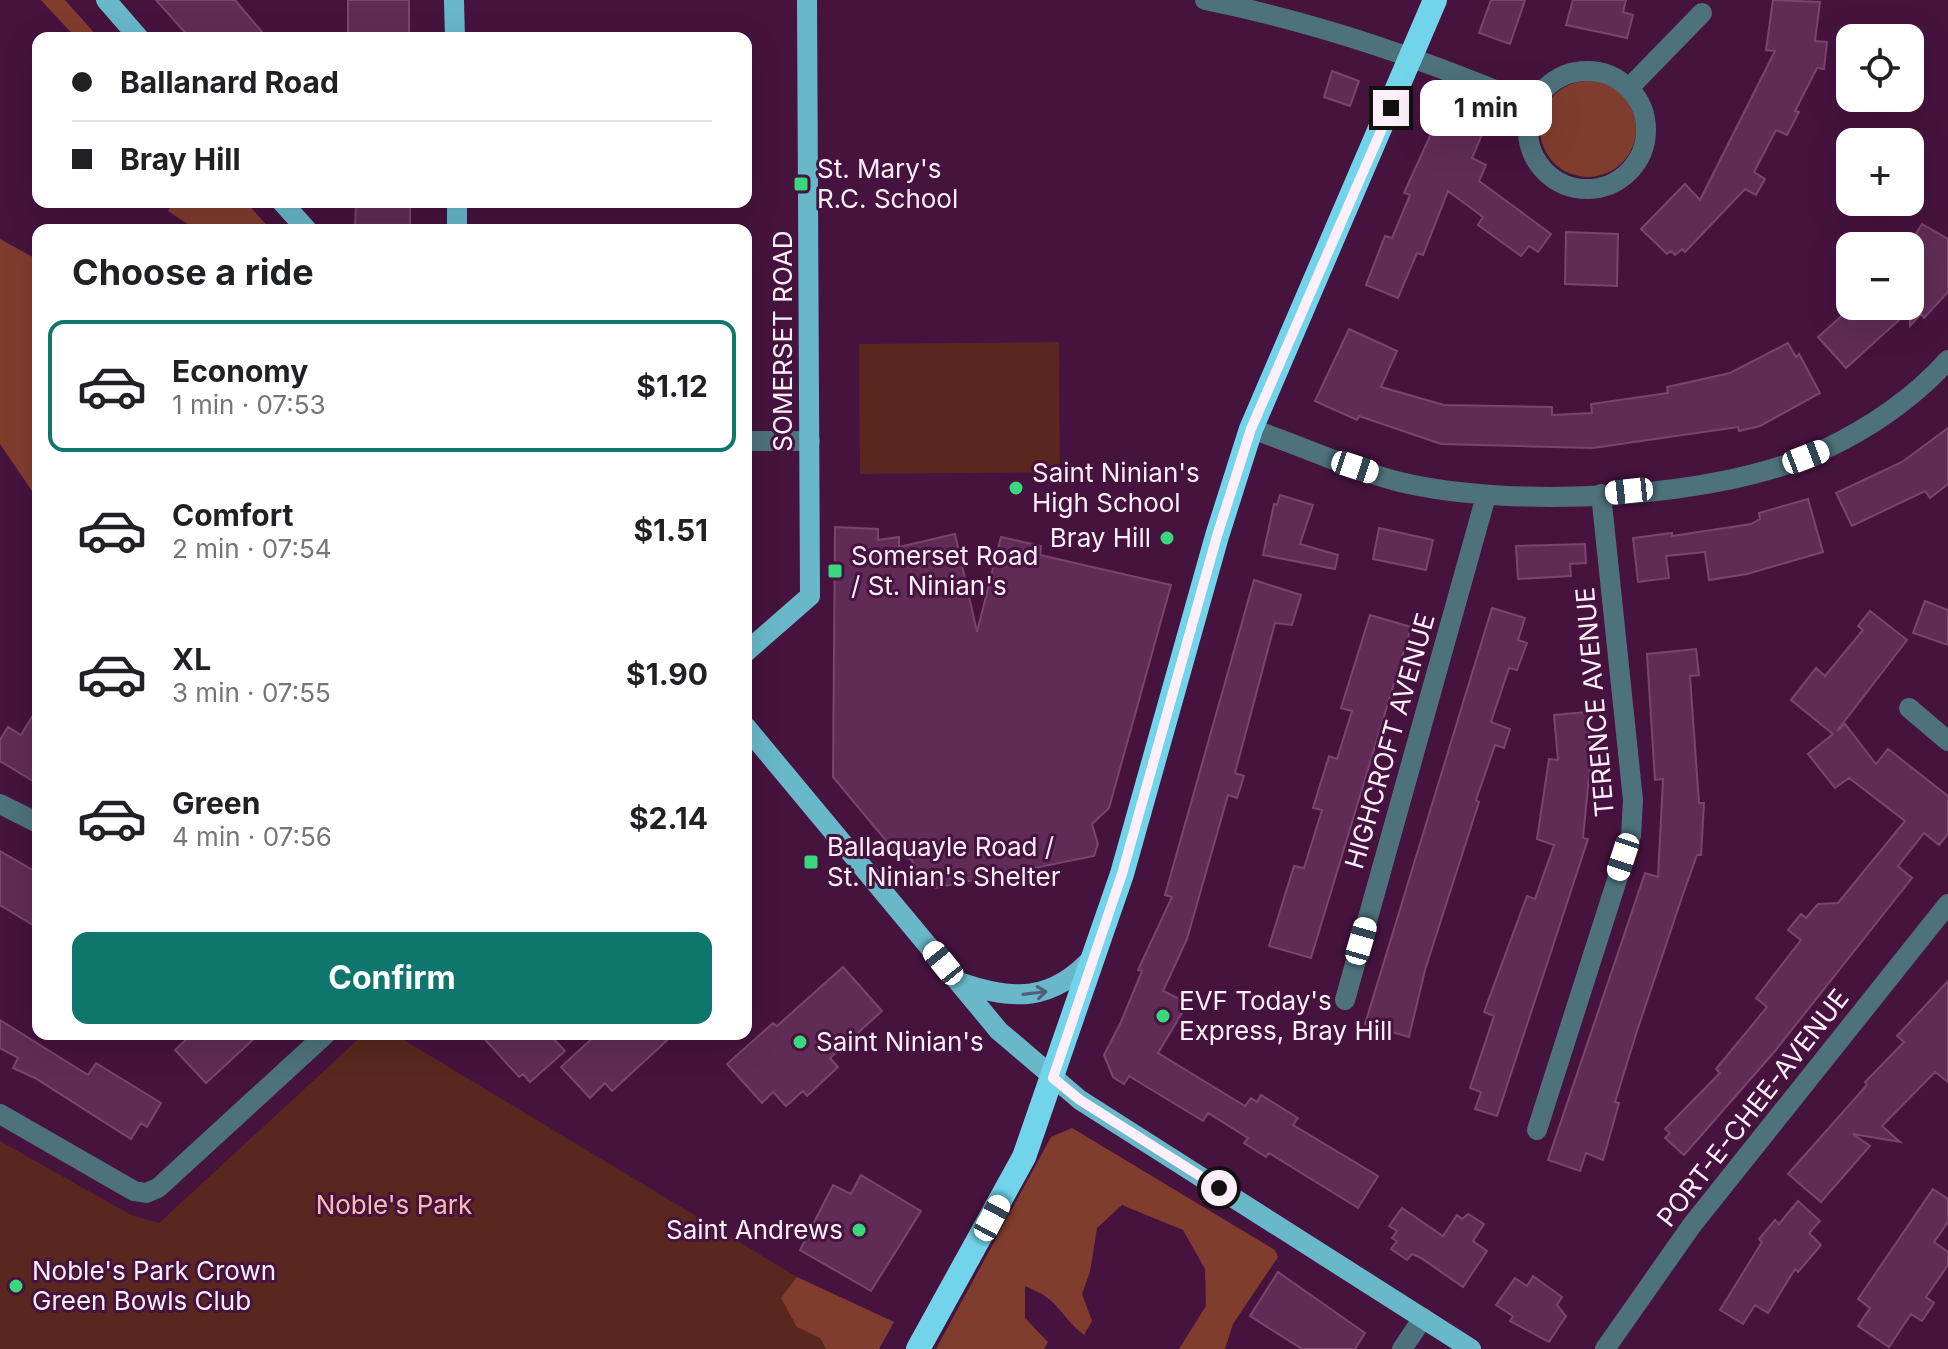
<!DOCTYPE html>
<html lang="en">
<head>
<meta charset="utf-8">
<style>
  :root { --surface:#fff; --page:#f2f2f2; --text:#202124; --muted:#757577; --line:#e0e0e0; --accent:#0f766e }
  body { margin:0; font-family:Inter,sans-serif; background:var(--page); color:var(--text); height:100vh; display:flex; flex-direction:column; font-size:30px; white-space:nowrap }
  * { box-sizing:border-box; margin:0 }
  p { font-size:26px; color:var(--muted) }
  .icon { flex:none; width:44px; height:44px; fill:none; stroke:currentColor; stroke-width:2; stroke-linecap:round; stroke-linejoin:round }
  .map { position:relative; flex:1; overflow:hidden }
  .details { position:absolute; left:32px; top:224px; width:720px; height:816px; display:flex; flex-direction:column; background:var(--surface); border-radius:16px; box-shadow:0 8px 32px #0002 }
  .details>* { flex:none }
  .top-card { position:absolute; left:32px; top:32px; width:720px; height:176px; border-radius:16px; box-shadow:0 8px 32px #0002; display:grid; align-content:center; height:176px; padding:0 40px; background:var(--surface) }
  .tools { position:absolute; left:1836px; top:24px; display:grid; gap:16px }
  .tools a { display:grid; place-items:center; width:88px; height:88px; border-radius:16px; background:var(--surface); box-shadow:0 8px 32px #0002; font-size:40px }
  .end { position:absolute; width:36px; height:36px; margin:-18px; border:10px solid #fceff9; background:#111; box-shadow:0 0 0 4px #111 }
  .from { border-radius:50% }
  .bubble { position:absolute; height:56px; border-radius:16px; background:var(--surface); box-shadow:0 8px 32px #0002; font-size:26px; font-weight:700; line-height:56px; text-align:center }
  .car { position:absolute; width:24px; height:48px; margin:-24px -12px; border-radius:10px; box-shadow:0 0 6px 2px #0007; background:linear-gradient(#fff 24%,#345 0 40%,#fff 0 76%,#345 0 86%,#fff 0) }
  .top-card b { display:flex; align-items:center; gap:28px; height:76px; font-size:30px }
  .top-card b+b { border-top:2px solid var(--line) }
  .top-card i { width:20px; height:20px; background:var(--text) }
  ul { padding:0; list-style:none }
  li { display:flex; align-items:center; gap:24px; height:132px; margin:0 16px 12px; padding:0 24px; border:4px solid transparent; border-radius:16px }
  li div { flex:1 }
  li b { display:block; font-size:30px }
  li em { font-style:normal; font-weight:700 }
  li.active { border-color:var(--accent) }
  li>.icon { width:72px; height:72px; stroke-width:1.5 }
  h2 { padding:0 40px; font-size:36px; line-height:96px }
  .cta { display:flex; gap:16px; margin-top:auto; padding:16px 40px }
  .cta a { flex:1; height:92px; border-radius:16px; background:var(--accent); color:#fff; font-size:32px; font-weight:700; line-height:92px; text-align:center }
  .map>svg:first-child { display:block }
</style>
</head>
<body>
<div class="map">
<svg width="1948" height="1349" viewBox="0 0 1948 1349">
  <rect width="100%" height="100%" fill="#46133f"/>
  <!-- green -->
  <path fill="#59271d" d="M1059 342 1060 472 860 474 859 344Z
    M364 1034H394L797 1277 894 1322 879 1349H0V1141L131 1215 159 1223Z"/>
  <!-- forest -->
  <path fill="#803d2e" d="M41 0H65L99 38H76Z
    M1540 129a48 48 0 1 1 96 0a48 48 0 1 1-96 0Z
    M173 202H246L271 230H197L168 211Z
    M0 239 38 260V500L0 444Z
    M1072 1128 1275 1250 1278 1257 1233 1324 1225 1349H1179L1206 1306 1205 1269 1183 1230 1122 1205 1097 1228 1090 1272 1082 1294 1092 1321 1084 1335C1056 1312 1062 1301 1025 1286V1318L1048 1342 1044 1349H936L1051 1137Z
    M797 1277 894 1322 879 1349H826L820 1338 797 1327 781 1298Z"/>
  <!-- building -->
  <path fill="#602c57" stroke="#7a4471" stroke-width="2" d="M156 0H235L267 38H190Z
    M348 0H409V38H371V33H348Z
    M1491 0H1525L1510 44 1479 33Z
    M1573 0H1626L1623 12 1633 15 1627 38 1566 25Z
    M1773 0 1820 2 1815 41 1827 42 1824 69 1817 68 1795 111 1799 112 1787 135 1776 130 1754 172 1765 179 1756 195 1745 189 1685 252 1682 249 1675 255 1671 251 1667 254 1641 229 1685 184 1700 200 1775 51 1766 50Z
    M1332 71 1359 81 1350 106 1324 97Z
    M1449 117 1483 132 1472 158 1486 165 1479 181 1551 234 1538 252 1529 246 1521 256 1478 225 1483 217 1448 191 1423 255 1417 253 1398 298 1366 285 1385 236 1392 238 1410 195 1404 193 1436 123 1442 125Z
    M356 202H410V230H355Z
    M1922 224 1948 239V292L1924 318 1921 314 1910 326V310L1846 368 1818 337 1853 306H1910V243Z
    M1566 232 1618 234 1617 286 1565 284Z
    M1349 329 1397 351 1381 387 1444 405 1552 407V415L1592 413 1591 404 1668 393 1667 387 1730 373 1788 343 1796 357 1799 354 1820 393 1760 426 1739 431 1738 427 1593 448 1441 444 1359 416 1357 420 1315 401Z
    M1948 428V484L1930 498 1925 491 1852 526 1836 493 1902 462Z
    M1280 495 1313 505 1300 544 1338 555 1335 569 1263 555 1274 504 1277 505Z
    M1808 499 1823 552 1747 574 1709 580 1705 552 1666 556 1669 578 1638 582 1633 538 1672 533V536L1751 524 1760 519 1759 513Z
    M835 527 878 529V540L899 537V547L955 534 977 632 1001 537 1041 546 1040 555 1171 585 1109 808 1092 824 1098 844 1094 856 935 888 917 881 912 860 897 854 833 777Z
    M1379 528 1433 540 1426 570 1373 559Z
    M1585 544 1586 563 1570 564 1571 576 1518 579 1516 546Z
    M1254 580 1301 595 1292 625 1275 623 1235 773 1244 776 1237 798 1228 795 1187 939 1163 991 1188 1003 1158 1053 1245 1106 1251 1098 1257 1102 1261 1095 1298 1118 1293 1125 1378 1176 1358 1208 1269 1153 1266 1157 1244 1143 1248 1138 1208 1113 1203 1121 1129 1076 1124 1084 1113 1077 1104 1055 1121 1022 1142 971 1138 970 1172 897 1165 895Z
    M1925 601 1948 610V645L1913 633Z
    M1492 608 1525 618 1518 640 1527 643 1517 670 1509 668 1491 722 1510 729 1504 748 1495 745 1476 800 1479 802 1425 970 1409 1037 1365 1024Z
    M1870 611 1907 640 1837 731 1845 724 1876 764 1888 749 1948 796V834L1939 845 1924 833 1898 866 1912 878 1775 1051 1684 1155 1665 1138 1670 1133 1665 1129 1720 1073 1716 1069 1767 1007 1756 998 1801 940 1788 930 1801 914 1806 918 1818 904 1838 903 1905 821 1849 778 1835 788 1808 754 1833 734 1791 700 1816 668 1825 676 1863 630 1858 626Z
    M1370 615 1411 627 1311 958 1269 946 1294 866 1304 868 1322 810 1313 808 1329 756 1337 759 1352 711 1341 708Z
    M1696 649 1699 675 1690 676 1699 803H1704L1701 855H1697L1682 897 1636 1034 1615 1102 1619 1103 1603 1160 1586 1153 1580 1171 1548 1160 1645 873 1658 877 1663 779 1655 780 1647 654Z
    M38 707V784L0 761V740L8 727 21 735Z
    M1587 712 1591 756 1583 838 1588 839 1497 1116 1475 1109 1481 1092 1470 1088 1494 1016 1484 1012 1527 896 1535 899 1554 845 1537 839 1549 759 1558 760 1554 715Z
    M0 851 38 873V928L0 905Z
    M843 967 882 1011 830 1058 838 1067 807 1096 803 1091 786 1106 773 1092 762 1103 727 1064 773 1023 777 1026Z
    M1948 981V1082L1935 1072 1882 1126 1900 1142 1853 1134 1870 1146 1821 1202 1788 1174 1867 1085 1865 1082 1904 1042 1897 1036Z
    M0 1020 88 1075 96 1063 161 1103 147 1127 141 1123 131 1139 35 1078 13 1068 18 1058 0 1048Z
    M192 1034H259L206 1083 175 1050Z
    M480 1034H549L565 1051 530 1082 523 1074 519 1077Z
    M597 1034H674L612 1091 605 1083 590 1098 561 1067Z
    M861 1175 921 1211 871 1291 800 1250 833 1185 851 1194Z
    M1933 1189 1948 1199V1222L1934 1242 1948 1252V1265L1926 1297 1934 1303 1922 1321 1911 1314 1889 1347 1858 1326 1870 1308 1858 1299Z
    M1798 1201 1820 1221 1809 1233 1821 1245 1798 1272 1795 1269 1768 1313 1755 1305 1743 1324 1720 1310 1762 1242 1759 1239 1775 1220 1779 1224Z
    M1402 1208 1443 1236 1457 1215 1462 1219 1468 1214 1484 1224 1473 1241 1487 1251 1463 1287 1421 1258 1412 1254 1407 1260 1391 1249 1397 1241 1392 1238 1397 1231 1389 1226Z
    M1278 1272 1365 1333 1355 1349H1302L1250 1316Z
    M1533 1276 1562 1297 1557 1305 1566 1316 1549 1342 1510 1321 1513 1316 1496 1305 1515 1278 1527 1286Z"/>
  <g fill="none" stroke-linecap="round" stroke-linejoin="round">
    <!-- minor -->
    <path stroke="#4d727b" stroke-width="20" d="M1205 0C1320 23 1426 60 1534 106
      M1528 130a59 59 0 1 1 118 0a59 59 0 1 1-118 0Z
      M1629 88 1702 13
      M1251 429C1301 445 1349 469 1400 482 1513 509 1720 500 1825 449 1870 428 1915 397 1948 360
      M746 441H810
      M1909 708 1948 741
      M0 804 38 823
      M1345 1000 1486 496
      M0 1114 134 1191 146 1193 158 1188 326 1034
      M1537 1130 1631 836 1633 800 1601 494
      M1402 1349 1423 1318
      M1605 1349 1692 1225 1948 904"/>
    <!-- major -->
    <path stroke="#68b8ca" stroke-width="20" d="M106 0 139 38
      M454 0 455 38
      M282 202 307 230
      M457 230V202
      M746 652 810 596 807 0
      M746 727 999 1031 1080 1100 1471 1349
      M959 982C1013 1001 1052 1002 1093 957"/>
    <!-- highway -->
    <path stroke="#71d4ea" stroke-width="24" d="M918 1349 1024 1157 1122 874 1217 536 1251 429 1435 0"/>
  </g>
  <!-- one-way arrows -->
  <defs><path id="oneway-shaft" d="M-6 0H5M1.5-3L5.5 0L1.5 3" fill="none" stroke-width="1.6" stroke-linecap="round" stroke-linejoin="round" transform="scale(2)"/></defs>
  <use stroke="#555d7e" href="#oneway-shaft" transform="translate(1035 993) rotate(-7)"/>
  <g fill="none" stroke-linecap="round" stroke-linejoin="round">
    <!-- route -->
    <path stroke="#fceff9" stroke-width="10" d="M1219 1188 1080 1100 1053 1078 1122 874 1217 536 1251 429 1391 108"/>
  </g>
  <!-- markers -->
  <g fill="#39d87f" stroke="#46133f" stroke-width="3">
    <rect x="793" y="176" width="16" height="16" rx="4"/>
    <circle cx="1016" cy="488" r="8"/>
    <circle cx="1167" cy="538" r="8"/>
    <rect x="827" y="563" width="16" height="16" rx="4"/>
    <rect x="803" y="854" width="16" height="16" rx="4"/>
    <circle cx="1163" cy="1016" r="8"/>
    <circle cx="800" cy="1042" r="8"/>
    <circle cx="859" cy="1230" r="8"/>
    <circle cx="16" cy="1286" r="8"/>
  </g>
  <g text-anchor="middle" stroke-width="6" stroke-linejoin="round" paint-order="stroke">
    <!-- poi labels -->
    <g font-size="26" fill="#fceff9" stroke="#46133f" text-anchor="start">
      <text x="817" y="178">St. Mary's<tspan x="817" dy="30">R.C. School</tspan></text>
      <text x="1032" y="482">Saint Ninian's<tspan x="1032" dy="30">High School</tspan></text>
      <text x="1151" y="547" text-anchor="end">Bray Hill</text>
      <text x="851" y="565">Somerset Road<tspan x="851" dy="30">/ St. Ninian's</tspan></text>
      <text x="827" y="856">Ballaquayle Road /<tspan x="827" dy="30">St. Ninian's Shelter</tspan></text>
      <text x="1179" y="1010">EVF Today's<tspan x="1179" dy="30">Express, Bray Hill</tspan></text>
      <text x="816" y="1051">Saint Ninian's</text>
      <text x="843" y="1239" text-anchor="end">Saint Andrews</text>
      <text x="32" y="1280">Noble's Park Crown<tspan x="32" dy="30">Green Bowls Club</tspan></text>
    </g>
    <!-- street labels -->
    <g font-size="26" fill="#fceff9" stroke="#46133f">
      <text transform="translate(783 341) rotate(-90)" y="9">SOMERSET ROAD</text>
      <text transform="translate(1595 702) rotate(-95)" y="9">TERENCE AVENUE</text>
      <text transform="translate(1390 741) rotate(-74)" y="9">HIGHCROFT AVENUE</text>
      <text transform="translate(1753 1108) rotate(-52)" y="9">PORT-E-CHEE-AVENUE</text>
    </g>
    <!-- park labels -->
    <g font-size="26" fill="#fbbcad" stroke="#46133f">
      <text x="394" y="1214">Noble's Park</text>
    </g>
  </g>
</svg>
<div class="tools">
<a><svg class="icon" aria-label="locate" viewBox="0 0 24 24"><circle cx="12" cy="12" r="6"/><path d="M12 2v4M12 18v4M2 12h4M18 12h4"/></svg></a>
<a>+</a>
<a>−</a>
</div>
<i class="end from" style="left:1219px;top:1188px"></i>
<i class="end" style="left:1391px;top:108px"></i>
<div class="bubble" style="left:1420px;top:80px;width:132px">1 min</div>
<i class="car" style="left:1806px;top:457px;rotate:69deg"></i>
<i class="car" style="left:1355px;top:467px;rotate:108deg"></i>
<i class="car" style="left:1629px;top:491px;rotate:264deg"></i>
<i class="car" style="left:1623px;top:857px;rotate:198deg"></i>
<i class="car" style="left:1361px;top:941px;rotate:16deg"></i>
<i class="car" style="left:943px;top:963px;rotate:321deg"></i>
<i class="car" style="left:992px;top:1218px;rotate:28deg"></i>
<div class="top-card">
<b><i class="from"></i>Ballanard Road</b>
<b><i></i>Bray Hill</b>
</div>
<section class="details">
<h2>Choose a ride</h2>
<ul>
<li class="active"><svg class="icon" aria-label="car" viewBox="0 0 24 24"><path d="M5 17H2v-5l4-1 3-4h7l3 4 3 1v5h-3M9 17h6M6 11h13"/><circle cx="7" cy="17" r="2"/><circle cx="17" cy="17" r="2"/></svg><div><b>Economy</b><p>1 min · 07:53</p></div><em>$1.12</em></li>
<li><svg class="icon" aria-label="car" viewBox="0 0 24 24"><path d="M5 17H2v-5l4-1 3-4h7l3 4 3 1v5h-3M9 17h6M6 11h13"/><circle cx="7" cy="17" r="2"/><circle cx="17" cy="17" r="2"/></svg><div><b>Comfort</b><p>2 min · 07:54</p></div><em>$1.51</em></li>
<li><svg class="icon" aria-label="car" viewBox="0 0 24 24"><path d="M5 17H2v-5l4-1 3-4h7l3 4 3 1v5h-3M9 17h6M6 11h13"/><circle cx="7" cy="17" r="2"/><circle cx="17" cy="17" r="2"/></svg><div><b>XL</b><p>3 min · 07:55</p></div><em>$1.90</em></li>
<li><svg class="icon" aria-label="car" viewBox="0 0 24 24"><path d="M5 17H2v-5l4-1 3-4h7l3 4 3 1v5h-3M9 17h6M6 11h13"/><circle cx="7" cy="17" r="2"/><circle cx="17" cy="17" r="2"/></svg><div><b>Green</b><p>4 min · 07:56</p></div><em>$2.14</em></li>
</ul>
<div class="cta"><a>Confirm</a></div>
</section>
</div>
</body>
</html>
